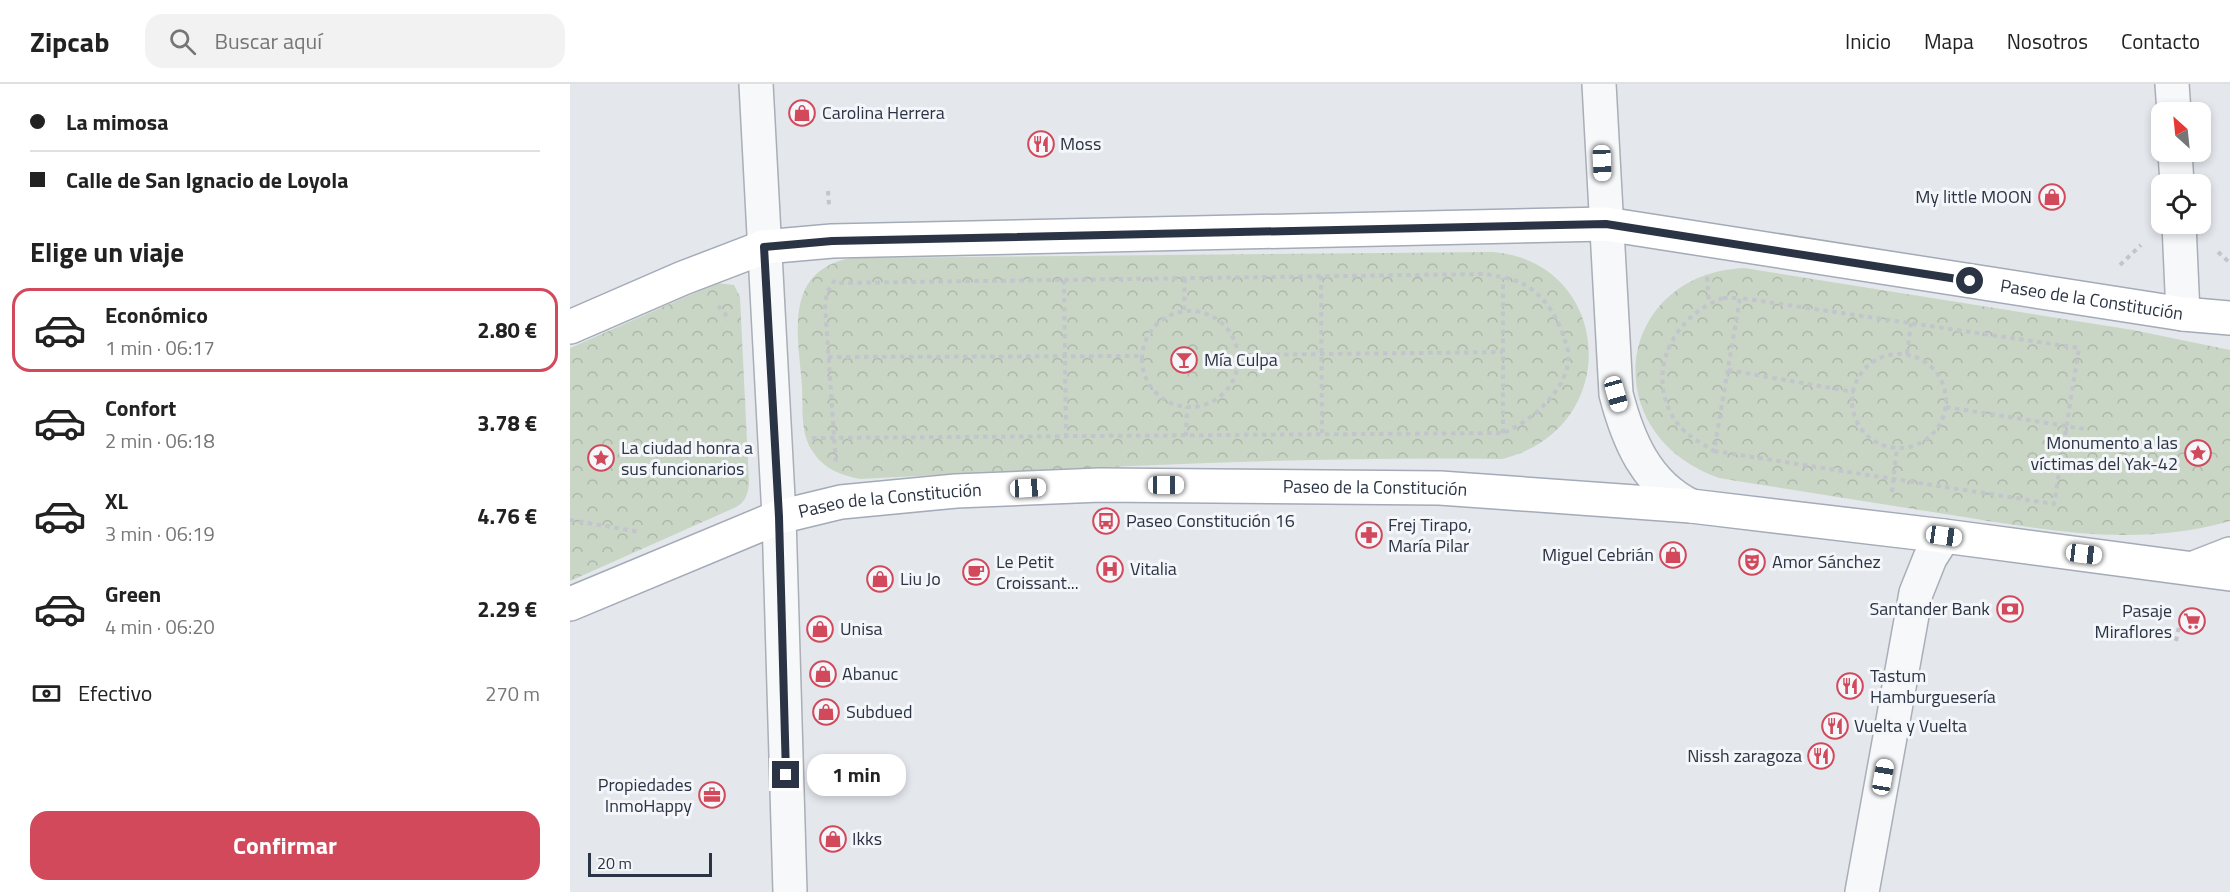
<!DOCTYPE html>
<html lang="es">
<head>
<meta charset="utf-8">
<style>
  :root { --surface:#fff; --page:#f2f2f2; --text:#222; --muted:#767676; --line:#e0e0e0; --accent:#d1495b }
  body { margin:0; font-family:"Titillium Web",sans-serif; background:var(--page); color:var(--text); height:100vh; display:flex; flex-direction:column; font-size:22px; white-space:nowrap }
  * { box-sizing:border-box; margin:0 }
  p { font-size:20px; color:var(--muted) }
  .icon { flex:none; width:33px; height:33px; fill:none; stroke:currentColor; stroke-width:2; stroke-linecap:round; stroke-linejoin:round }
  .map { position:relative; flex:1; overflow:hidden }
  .sheet { display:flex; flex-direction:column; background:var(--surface); width:570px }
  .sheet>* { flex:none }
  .hud { display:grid; align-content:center; height:132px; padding:0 30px; background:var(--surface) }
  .needle { width:39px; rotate:333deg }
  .tools { position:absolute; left:1581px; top:18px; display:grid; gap:12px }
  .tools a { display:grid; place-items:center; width:60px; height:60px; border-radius:12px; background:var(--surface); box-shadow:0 3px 9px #0003; font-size:30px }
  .scale { position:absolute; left:18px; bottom:15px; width:124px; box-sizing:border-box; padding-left:6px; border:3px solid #2b3445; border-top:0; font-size:16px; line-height:21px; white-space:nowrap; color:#2b3445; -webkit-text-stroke:4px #f4f6f9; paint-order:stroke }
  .end { position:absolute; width:27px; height:27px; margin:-14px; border:8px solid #2b3445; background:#fff; box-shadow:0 0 0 3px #fff }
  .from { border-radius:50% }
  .bubble { position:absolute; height:42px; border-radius:18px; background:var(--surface); box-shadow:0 3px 9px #0003; font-size:20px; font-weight:700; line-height:42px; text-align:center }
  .car { position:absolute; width:18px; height:36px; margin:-18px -9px; border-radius:8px; box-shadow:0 0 4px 2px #0007; background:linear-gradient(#fff 24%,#345 0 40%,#fff 0 76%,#345 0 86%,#fff 0) }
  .hud b { display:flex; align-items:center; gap:21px; height:57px; font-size:22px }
  .hud b+b { border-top:2px solid var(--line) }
  .hud i { width:15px; height:15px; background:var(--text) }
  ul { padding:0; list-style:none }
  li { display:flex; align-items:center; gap:18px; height:84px; margin:0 12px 9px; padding:0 18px; border:3px solid transparent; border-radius:18px }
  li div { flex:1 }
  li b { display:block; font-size:22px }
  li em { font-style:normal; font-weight:700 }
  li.on { border-color:var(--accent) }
  li>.icon { width:54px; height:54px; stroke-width:1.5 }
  h2 { padding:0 30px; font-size:27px; line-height:72px }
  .pay { display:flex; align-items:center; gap:15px; height:66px; padding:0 30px; font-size:22px }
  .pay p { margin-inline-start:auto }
  .button { display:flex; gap:12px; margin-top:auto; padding:12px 30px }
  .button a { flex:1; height:69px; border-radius:18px; background:var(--accent); color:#fff; font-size:24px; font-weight:700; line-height:69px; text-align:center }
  header { display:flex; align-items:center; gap:36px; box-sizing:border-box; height:84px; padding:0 30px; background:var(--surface); border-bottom:2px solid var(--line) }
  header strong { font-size:28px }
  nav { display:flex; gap:33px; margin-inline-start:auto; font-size:21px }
  .search { width:420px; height:54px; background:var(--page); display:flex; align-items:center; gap:15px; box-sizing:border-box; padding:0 21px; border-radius:18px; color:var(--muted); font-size:22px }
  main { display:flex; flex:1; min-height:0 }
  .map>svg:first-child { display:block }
</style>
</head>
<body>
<header>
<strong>Zipcab</strong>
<div class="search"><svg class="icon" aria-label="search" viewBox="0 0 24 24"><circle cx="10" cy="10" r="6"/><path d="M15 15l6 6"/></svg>Buscar aquí</div>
<nav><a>Inicio</a><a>Mapa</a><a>Nosotros</a><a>Contacto</a></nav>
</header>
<main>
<section class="sheet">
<div class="hud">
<b><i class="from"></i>La mimosa</b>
<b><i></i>Calle de San Ignacio de Loyola</b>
</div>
<h2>Elige un viaje</h2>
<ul>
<li class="on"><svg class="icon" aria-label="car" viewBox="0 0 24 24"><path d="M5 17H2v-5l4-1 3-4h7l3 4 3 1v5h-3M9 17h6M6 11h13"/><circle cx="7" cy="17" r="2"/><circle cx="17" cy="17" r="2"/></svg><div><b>Económico</b><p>1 min · 06:17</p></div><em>2.80 €</em></li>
<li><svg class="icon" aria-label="car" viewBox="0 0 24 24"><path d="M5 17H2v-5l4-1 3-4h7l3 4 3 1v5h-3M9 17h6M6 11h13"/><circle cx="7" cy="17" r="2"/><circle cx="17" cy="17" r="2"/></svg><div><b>Confort</b><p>2 min · 06:18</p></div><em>3.78 €</em></li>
<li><svg class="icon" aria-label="car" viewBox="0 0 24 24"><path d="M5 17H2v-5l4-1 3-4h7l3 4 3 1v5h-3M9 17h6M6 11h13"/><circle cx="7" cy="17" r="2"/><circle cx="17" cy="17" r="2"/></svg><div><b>XL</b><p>3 min · 06:19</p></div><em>4.76 €</em></li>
<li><svg class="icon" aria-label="car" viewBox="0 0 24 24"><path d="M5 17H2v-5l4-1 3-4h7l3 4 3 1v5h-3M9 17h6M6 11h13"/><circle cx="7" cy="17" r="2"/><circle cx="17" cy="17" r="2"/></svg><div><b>Green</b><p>4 min · 06:20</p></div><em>2.29 €</em></li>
</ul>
<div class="pay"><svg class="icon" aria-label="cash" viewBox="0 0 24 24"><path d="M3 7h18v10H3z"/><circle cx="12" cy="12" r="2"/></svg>Efectivo<p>270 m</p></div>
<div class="button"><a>Confirmar</a></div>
</section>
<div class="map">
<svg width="1660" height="808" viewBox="0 0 1660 808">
  <defs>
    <pattern id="forest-crowns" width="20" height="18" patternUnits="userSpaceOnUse" patternTransform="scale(1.5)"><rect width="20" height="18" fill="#c9d6c5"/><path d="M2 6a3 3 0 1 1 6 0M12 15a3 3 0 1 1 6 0" fill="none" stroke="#adb8ab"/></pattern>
  </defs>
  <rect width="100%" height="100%" fill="#e4e7ec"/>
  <!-- forest -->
  <path fill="url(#forest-crowns)" d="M923 168C1043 178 1055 345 932 375 718 372 504 385 290 395 271 391 254 385 243 368 230 350 233 323 232 302 228 250 213 187 281 174Z
    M1174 184 1563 246 1660 266V437C1563 465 1472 445 1375 430 1299 418 1224 406 1149 394 1024 350 1045 190 1174 184Z
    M147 199 164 201 170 213 179 399C178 411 175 419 164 424L0 497V264Z"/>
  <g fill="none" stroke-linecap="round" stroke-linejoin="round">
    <!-- street casing -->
    <g stroke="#a9aeb7" stroke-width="36">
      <path id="street" d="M186 0 209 433 220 808
        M1029 0 1046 310C1058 356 1076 400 1121 422
        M1602 0 1604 28
        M1605 68 1607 100
        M1609 140 1613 230
        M1292 808 1346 509 1360 474 1374 452"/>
    </g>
    <!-- secondary casing -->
    <g stroke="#a9aeb7" stroke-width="36">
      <path id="secondary" d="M1624 484 1660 470"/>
    </g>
    <!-- primary casing -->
    <g stroke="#a3abb8" stroke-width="36">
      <g id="primary">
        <path id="s1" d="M0 243 113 194 194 163 262 157 1036 140 1613 230 1660 234"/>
        <path id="s2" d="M0 520 209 433 271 418 386 407 530 401 870 404 1121 422 1374 452 1660 490"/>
      </g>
    </g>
    <!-- path -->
    <path stroke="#c2c5cb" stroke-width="4" stroke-dasharray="4.5 4.5" stroke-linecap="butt" d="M258 107 259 121
      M1648 168 1660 179
      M1550 181 1571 161
      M751 192 752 349
      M1137 193 1139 219
      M265 196 257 208 255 221 266 380
      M494 196 496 353
      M1153 214H1170L1144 367C1131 359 1116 351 1107 339 1073 292 1102 232 1153 214Z
      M148 222 155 229 158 237
      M614 226 615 194
      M572 275a48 48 0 1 1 96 0a48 48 0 1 1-96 0Z
      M1282 317a47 47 0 1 1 94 0a47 47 0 1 1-94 0Z
      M1337 270 1341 239
      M669 271 933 268
      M258 273 571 272
      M1158 286 1284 308
      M1376 323 1515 345
      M933 349V194
      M616 352 617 323
      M242 354 933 349C961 338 1003 302 998 267 996 258 992 249 989 241 982 224 969 208 953 200 943 194 928 193 917 190L266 199
      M1144 367 1484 420 1509 264 1170 214
      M1322 408 1327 364
      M0 436 70 448
      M1606 557 1611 533"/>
    <!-- street -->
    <use href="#street" stroke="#f7f8fa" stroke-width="33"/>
    <!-- secondary -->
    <use href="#secondary" stroke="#fff" stroke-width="33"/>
    <!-- primary -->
    <use href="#primary" stroke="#fff" stroke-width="33"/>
  </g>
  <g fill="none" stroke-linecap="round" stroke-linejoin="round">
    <!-- route -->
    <path stroke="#2b3445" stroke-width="8" d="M216 691 209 433 194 163 262 157 1036 140 1400 197"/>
  </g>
  <!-- icons -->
  <defs>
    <g id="shop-ring" transform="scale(1.35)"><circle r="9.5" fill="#f4f6f9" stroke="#d1495b" stroke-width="1.5"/><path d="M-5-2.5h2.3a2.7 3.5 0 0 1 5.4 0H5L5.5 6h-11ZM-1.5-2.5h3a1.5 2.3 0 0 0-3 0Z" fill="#d1495b"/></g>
    <g id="restaurant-ring" transform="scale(1.35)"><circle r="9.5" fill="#f4f6f9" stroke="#d1495b" stroke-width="1.5"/><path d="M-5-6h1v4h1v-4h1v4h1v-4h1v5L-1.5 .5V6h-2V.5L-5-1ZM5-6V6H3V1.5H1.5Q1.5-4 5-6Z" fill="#d1495b"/></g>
    <g id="bar-ring" transform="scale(1.35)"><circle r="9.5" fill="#f4f6f9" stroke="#d1495b" stroke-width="1.5"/><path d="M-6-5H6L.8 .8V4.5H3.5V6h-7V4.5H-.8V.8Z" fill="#d1495b"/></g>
    <g id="sight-ring" transform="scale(1.35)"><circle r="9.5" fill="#f4f6f9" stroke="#d1495b" stroke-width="1.5"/><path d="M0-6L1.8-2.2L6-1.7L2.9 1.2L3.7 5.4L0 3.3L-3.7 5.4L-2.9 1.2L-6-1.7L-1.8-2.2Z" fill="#d1495b"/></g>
    <g id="bus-ring" transform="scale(1.35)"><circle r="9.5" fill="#f4f6f9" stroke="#d1495b" stroke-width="1.5"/><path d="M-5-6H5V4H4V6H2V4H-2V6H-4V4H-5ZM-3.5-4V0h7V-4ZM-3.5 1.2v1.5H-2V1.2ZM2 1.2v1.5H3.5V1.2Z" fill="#d1495b"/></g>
    <g id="pharmacy-ring" transform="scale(1.35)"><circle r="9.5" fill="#f4f6f9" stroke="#d1495b" stroke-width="1.5"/><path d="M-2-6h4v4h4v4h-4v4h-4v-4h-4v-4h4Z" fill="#d1495b"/></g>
    <g id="theatre-ring" transform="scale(1.35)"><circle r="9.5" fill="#f4f6f9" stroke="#d1495b" stroke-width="1.5"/><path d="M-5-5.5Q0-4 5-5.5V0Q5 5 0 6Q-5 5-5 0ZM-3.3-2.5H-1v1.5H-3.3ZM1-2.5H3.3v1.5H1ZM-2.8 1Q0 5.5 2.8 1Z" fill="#d1495b"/></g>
    <g id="hospital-ring" transform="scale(1.35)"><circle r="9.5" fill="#f4f6f9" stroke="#d1495b" stroke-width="1.5"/><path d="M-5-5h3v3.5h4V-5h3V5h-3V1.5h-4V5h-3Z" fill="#d1495b"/></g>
    <g id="cafe-ring" transform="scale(1.35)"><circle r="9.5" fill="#f4f6f9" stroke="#d1495b" stroke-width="1.5"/><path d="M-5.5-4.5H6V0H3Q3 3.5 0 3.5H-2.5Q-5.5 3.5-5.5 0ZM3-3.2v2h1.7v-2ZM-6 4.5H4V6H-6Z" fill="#d1495b"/></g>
    <g id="bank-ring" transform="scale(1.35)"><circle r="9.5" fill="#f4f6f9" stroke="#d1495b" stroke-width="1.5"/><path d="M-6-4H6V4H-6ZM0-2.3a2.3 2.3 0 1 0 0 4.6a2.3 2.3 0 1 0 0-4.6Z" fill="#d1495b"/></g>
    <g id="supermarket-ring" transform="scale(1.35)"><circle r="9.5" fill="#f4f6f9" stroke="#d1495b" stroke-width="1.5"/><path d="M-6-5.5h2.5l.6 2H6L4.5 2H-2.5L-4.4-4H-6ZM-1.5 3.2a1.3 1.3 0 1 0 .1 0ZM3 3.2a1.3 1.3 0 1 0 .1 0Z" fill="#d1495b"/></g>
    <g id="office-ring" transform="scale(1.35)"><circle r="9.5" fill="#f4f6f9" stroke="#d1495b" stroke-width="1.5"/><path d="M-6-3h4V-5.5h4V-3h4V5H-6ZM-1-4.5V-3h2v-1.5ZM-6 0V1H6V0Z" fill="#d1495b"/></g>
  </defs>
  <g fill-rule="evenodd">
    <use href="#shop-ring" x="232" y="29"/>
    <use href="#restaurant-ring" x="471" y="60"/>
    <use href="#shop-ring" x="1482" y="113"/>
    <use href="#bar-ring" x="614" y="276"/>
    <use href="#sight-ring" x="1628" y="369"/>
    <use href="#sight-ring" x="31" y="374"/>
    <use href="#bus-ring" x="536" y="437"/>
    <use href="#pharmacy-ring" x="799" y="451"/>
    <use href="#shop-ring" x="1103" y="471"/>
    <use href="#theatre-ring" x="1182" y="478"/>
    <use href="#hospital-ring" x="540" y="485"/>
    <use href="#cafe-ring" x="406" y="488"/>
    <use href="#shop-ring" x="310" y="495"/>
    <use href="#bank-ring" x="1440" y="525"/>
    <use href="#supermarket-ring" x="1622" y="537"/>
    <use href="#shop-ring" x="250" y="545"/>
    <use href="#shop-ring" x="253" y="590"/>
    <use href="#restaurant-ring" x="1280" y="602"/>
    <use href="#shop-ring" x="256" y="628"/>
    <use href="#restaurant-ring" x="1265" y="642"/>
    <use href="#restaurant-ring" x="1251" y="672"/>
    <use href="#office-ring" x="142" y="711"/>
    <use href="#shop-ring" x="263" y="755"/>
  </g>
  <g text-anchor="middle" stroke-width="6" stroke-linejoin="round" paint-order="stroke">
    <!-- poi labels -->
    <g font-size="18" fill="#2b3445" stroke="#f4f6f9" text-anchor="start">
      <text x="252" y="35">Carolina Herrera</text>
      <text x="490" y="66">Moss</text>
      <text x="1462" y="119" text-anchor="end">My little MOON</text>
      <text x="634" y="282">Mía Culpa</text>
      <text x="1608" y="365" text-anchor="end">Monumento a las<tspan x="1608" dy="21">víctimas del Yak-42</tspan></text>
      <text x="51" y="370">La ciudad honra a<tspan x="51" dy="21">sus funcionarios</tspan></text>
      <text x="556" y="443">Paseo Constitución 16</text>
      <text x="818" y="447">Frej Tirapo,<tspan x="818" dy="21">María Pilar</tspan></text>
      <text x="1084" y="477" text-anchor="end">Miguel Cebrián</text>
      <text x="426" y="484">Le Petit<tspan x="426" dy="21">Croissant...</tspan></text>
      <text x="1202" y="484">Amor Sánchez</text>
      <text x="560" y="491">Vitalia</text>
      <text x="330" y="501">Liu Jo</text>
      <text x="1420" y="531" text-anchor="end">Santander Bank</text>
      <text x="1602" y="533" text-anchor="end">Pasaje<tspan x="1602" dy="21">Miraflores</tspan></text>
      <text x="270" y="551">Unisa</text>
      <text x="272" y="596">Abanuc</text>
      <text x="1300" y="598">Tastum<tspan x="1300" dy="21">Hamburguesería</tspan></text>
      <text x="276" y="634">Subdued</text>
      <text x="1284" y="648">Vuelta y Vuelta</text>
      <text x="1232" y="678" text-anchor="end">Nissh zaragoza</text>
      <text x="122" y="707" text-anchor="end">Propiedades<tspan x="122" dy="21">InmoHappy</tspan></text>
      <text x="282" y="761">Ikks</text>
    </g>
    <!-- street labels -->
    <g font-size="18" fill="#2b3445" stroke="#f4f6f9">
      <text dy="6" stroke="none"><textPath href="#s1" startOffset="1544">Paseo de la Constitución</textPath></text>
      <text dy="6" stroke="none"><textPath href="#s2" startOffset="825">Paseo de la Constitución</textPath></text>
      <text dy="6" stroke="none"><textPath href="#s2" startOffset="339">Paseo de la Constitución</textPath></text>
    </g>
  </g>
</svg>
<div class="tools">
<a><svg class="needle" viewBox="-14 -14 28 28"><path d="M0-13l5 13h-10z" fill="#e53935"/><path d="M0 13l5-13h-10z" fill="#767676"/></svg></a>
<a><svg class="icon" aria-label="locate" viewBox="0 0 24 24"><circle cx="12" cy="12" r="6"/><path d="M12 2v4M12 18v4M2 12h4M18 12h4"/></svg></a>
</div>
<div class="scale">20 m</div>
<i class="end from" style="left:1400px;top:197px"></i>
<i class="end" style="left:216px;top:691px"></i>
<div class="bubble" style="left:237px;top:670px;width:99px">1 min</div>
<i class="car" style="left:1032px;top:79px;rotate:178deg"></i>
<i class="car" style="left:1046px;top:310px;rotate:164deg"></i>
<i class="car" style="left:596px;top:401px;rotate:90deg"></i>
<i class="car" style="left:458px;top:404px;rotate:87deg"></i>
<i class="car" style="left:1374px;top:452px;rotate:98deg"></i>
<i class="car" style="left:1514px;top:470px;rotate:97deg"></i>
<i class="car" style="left:1313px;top:693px;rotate:10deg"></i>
</div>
</main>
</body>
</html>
